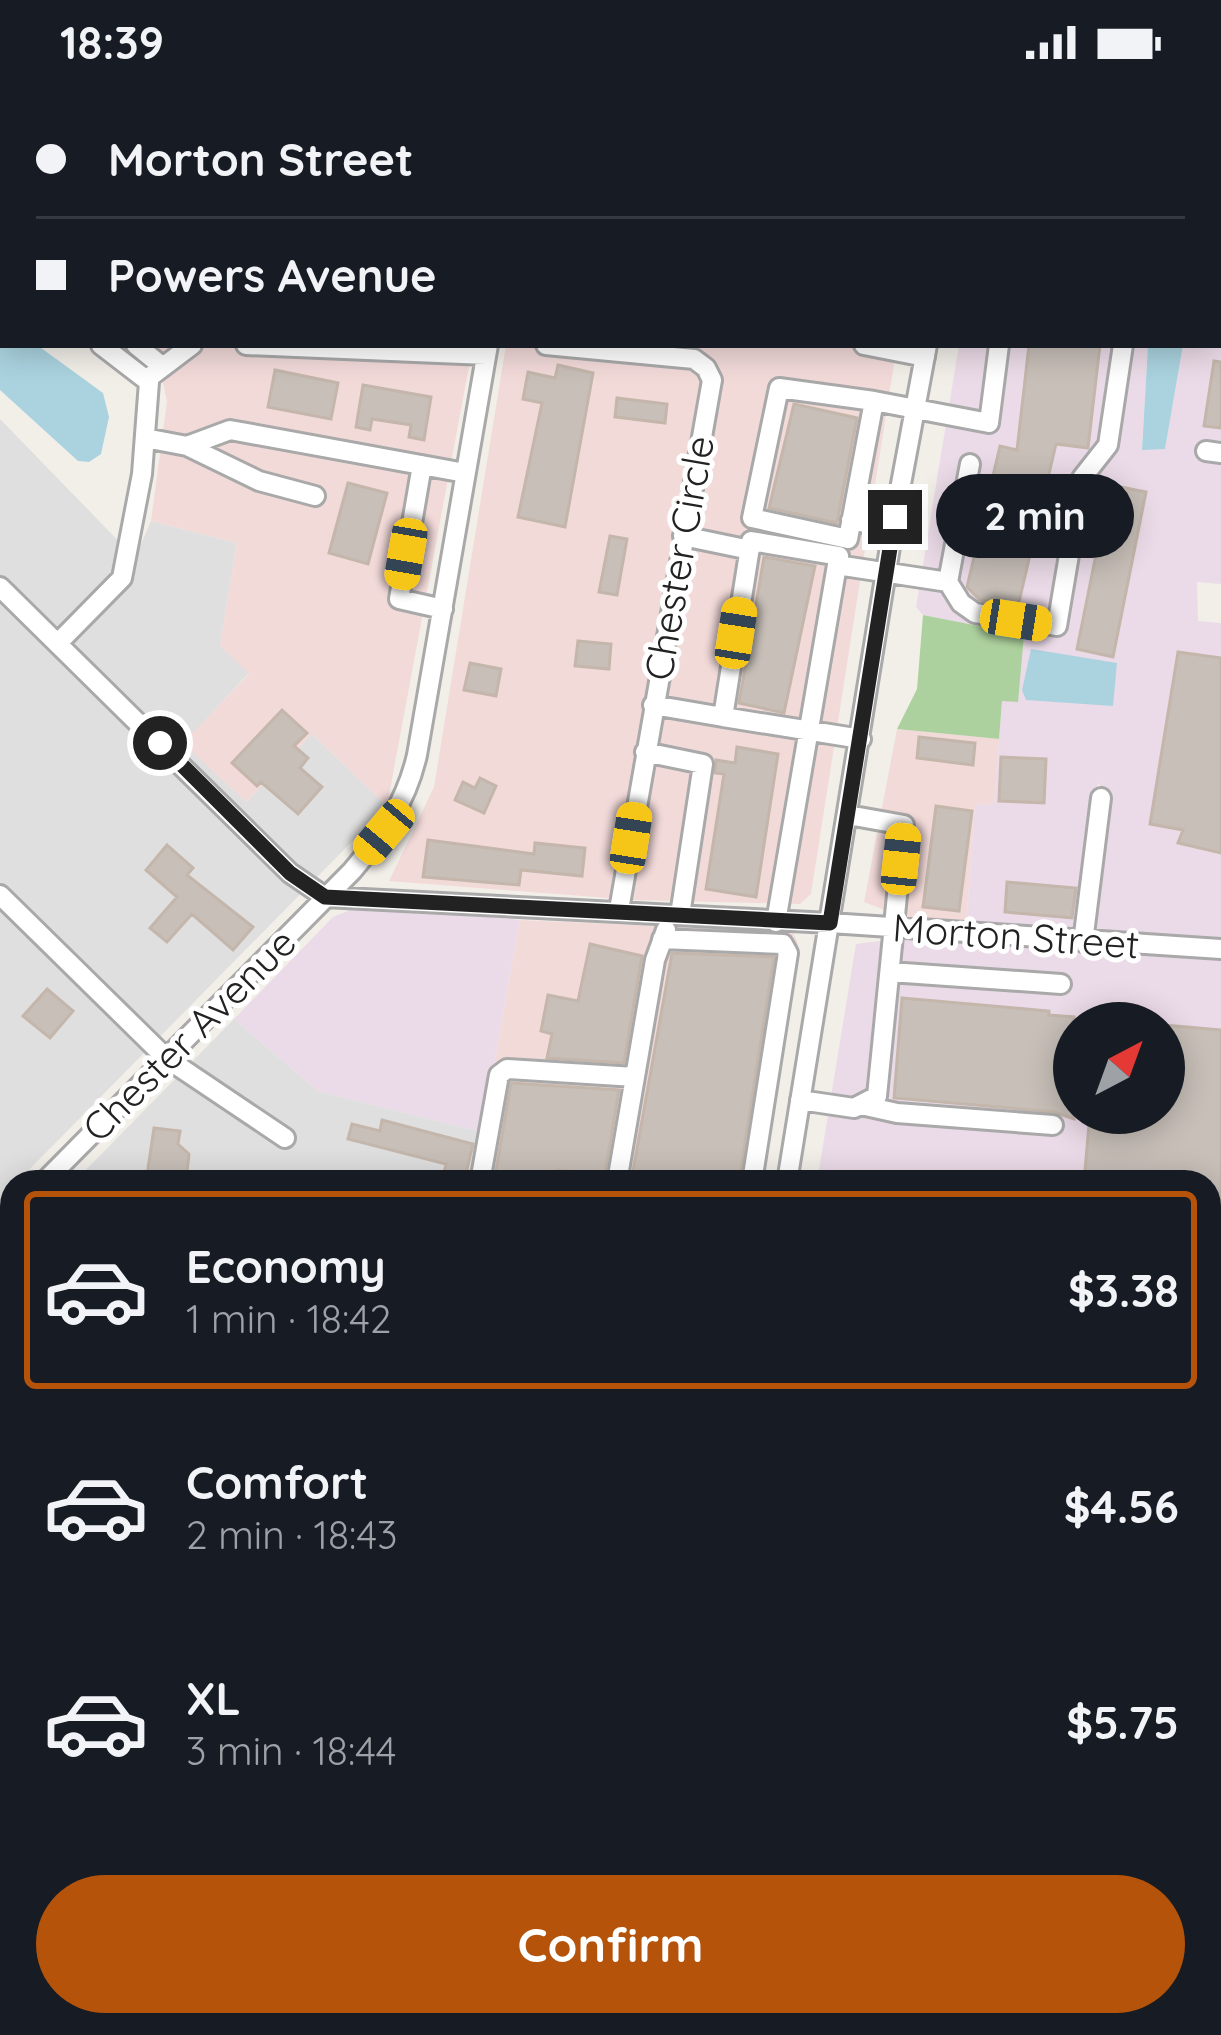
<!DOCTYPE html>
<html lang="en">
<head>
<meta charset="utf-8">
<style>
  :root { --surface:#171b24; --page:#242831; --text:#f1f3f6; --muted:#9ea1a6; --line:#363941; --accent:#b45309 }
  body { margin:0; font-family:Quicksand,sans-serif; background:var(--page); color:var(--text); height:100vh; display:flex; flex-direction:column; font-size:45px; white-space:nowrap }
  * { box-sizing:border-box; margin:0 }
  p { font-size:39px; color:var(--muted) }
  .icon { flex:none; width:66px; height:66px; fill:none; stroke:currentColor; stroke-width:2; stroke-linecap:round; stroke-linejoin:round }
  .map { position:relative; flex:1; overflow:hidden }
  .details { position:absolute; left:0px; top:1086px; width:1221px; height:867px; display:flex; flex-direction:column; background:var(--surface); border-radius:36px 36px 0 0; box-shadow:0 6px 30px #0003 }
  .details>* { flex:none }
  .banner { position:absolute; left:0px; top:0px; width:1221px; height:264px; box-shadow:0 6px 30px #0003; display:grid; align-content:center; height:264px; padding:0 36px; background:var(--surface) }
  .needle { width:78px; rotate:41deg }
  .tools { position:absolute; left:1053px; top:918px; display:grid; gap:24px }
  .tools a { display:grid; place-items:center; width:132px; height:132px; border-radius:50%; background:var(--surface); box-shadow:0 6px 30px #0003; font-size:60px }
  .end { position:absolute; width:54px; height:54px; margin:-27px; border:15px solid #222; background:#fff; box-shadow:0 0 0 6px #fff }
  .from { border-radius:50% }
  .bubble { position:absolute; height:84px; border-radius:42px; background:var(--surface); box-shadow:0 6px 30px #0003; font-size:39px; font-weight:700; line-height:84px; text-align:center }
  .car { position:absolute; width:36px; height:72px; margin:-36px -18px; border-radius:15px; box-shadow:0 0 9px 3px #0007; background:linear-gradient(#f5c518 24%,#345 0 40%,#f5c518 0 76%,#345 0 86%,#f5c518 0) }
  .banner b { display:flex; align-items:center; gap:42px; height:114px; font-size:45px }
  .banner b+b { border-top:3px solid var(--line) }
  .banner i { width:30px; height:30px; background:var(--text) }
  ul { padding:21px 0 0; list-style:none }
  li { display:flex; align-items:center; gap:36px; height:198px; margin:0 24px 18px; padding:0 12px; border:6px solid transparent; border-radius:12px }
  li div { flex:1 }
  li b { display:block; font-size:45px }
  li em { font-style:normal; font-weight:700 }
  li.selected { border-color:var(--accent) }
  li>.icon { width:108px; height:108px; stroke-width:1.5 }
  .button { display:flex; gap:24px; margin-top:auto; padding:24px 36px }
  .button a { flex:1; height:138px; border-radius:72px; background:var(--accent); color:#fff; font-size:48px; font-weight:700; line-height:138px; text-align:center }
  .status { display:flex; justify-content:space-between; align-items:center; height:84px; padding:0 60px; background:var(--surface); direction:ltr }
  .status svg { height:33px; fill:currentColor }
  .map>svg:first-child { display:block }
</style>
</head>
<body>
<div class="status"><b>18:39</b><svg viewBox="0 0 49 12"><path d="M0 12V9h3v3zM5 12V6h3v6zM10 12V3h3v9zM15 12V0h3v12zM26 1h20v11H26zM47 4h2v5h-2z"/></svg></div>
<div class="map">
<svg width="1221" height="1951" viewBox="0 0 1221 1951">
  <rect width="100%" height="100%" fill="#f2efe9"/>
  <!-- residential -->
  <path fill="#e0dfdf" d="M0 335 135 474 151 437 237 459 220 561 249 589 184 659 246 718 312 650 387 722 17 1098H12V1104L0 1116Z
    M234 935 318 1007 482 1048 473 1098H74Z
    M12 1161V1941H296L292 1951H0V1173Z"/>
  <!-- commercial -->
  <path fill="#f2dad9" d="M0 0H521L3 3V182Z
    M114 261H473L387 722 312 650 246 718 183 659 249 590 220 561 237 459 151 437 167 317 162 295Z
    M506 261H897L811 810 800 820 633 816 389 797 434 703Z
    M897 645 999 655 994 720 975 721 966 842 916 838 864 818Z
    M520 836 793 848 798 860 760 1098H473Z"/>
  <!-- industrial -->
  <path fill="#ebdbe8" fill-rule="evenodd" d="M1221 178V500L1197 498 1198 537 1221 539V854L1098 850 1092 842 1111 721 1098 699 1082 838 1075 850 966 842 975 721 994 720 1002 616 1017 618 1024 552 923 531 916 523 959 261H1148L1142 365H1165L1183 261H1218Z
    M367 819 520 836 482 1048 318 1007 234 935 333 833Z
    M921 852 1221 869V1180H1215L1209 1227V1098H817L856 860ZM1074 939H1164V1029H1074Z
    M1209 1322 1221 1323V1951H1151L1153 1941H1209Z
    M614 1941H1053L1064 1951H609Z"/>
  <!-- forest -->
  <path fill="#add19e" d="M923 531 1024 551 1018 618 1002 617 999 655 897 645 917 605Z
    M1215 1179 1221 1180V1323L1209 1322V1227Z
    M296 1941H514L505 1951H292Z"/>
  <!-- water -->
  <path fill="#aad3df" d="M0 232 3 261H37L103 309 109 333 101 370 89 378 78 377 0 306Z
    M1148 261H1183L1165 365 1142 366Z
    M1031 565 1117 579 1113 622 1026 616 1022 606Z"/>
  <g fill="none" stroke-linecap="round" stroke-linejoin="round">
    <!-- stream -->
    <path stroke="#aad3df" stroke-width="4.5" d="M1141 1951 1142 1941"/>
  </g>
  <!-- building -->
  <path fill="#c7bfb8" stroke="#c4b6ab" stroke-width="3" d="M1029 261H1100L1088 364 1056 360 1018 522 980 516 967 503 1000 362 1017 366Z
    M1214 277 1221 278V344L1204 342Z
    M558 281 593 289 565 443 518 433 542 319 523 315 528 288 555 294Z
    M275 286 338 299 331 335 268 323Z
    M363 301 431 313 424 356 409 353 411 341 372 335 370 346 356 343Z
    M617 314 667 320 665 339 615 333Z
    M794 320 857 334 837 439 769 424Z
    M348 399 387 409 368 480 329 469Z
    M1110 401 1146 408 1113 573 1077 565Z
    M610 452 627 455 617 511 599 508Z
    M764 473 815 482 784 629 739 619Z
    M578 557 611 560 609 585 575 582Z
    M1178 568 1221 574V769L1178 759 1183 746 1150 740Z
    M470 579 501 585 496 612 464 606Z
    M282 626 307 649 294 662 308 674 300 684 322 703 298 730 261 698 257 702 232 679Z
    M919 653 975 659 973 681 917 674Z
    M737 663 778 670 756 813 706 805 724 690 715 689 716 676 735 679Z
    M1001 673 1046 675 1044 719 999 717Z
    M480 694 496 702 484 729 455 716 463 698 475 704Z
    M936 722 972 727 959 827 923 823Z
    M428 756 534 770 535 759 585 764 582 792 521 786 519 801 423 793Z
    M167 761 193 784 187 791 253 843 233 866 192 830 167 858 150 844 177 813 146 786Z
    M1007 798 1076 804 1072 834 1005 828Z
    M590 860 642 872 624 979 547 974 552 950 541 947 548 911 578 917Z
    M672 869 774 873 739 1098H631Z
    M47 905 73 927 50 954 23 932Z
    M902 914 1049 927V931L1074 933V1035L1054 1028 894 1014Z
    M1164 941 1221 946V1170L1209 1169V1098H1084L1090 1029H1164Z
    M511 999 619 1006 605 1090 557 1086 556 1098H494Z
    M382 1036 473 1060 464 1098 443 1093 446 1080 348 1055 352 1040 380 1047Z
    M154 1044 180 1047 178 1060 189 1070 186 1098H146Z
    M12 1510V1667L0 1656V1522Z"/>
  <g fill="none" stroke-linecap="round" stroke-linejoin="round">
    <!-- minor casing -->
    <g stroke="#a9a9a9" stroke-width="24">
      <path id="minor" d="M35 0 39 3
        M186 0 190 3
        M315 0 318 3
        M693 0 699 3
        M771 0 788 3
        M356 3 358 0
        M531 3V0
        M580 3V0
        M639 3V0
        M719 3 724 0
        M824 3V0
        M867 3V0
        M970 3V0
        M1043 3 1044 0
        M1218 147 1221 142
        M0 168 3 170
        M1218 179 1221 182
        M0 191 3 193
        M136 261 163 283
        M246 261 486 271
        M546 261 694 275 706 284 712 296 619 826
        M864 261 925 273
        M147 295 192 261
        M874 317 848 455 752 434 779 304 874 317 989 339 999 261
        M145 354 187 362 230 346 465 389
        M187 362 259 397 315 412
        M1206 367 1221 369
        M422 381 399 515 443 525
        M851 436 893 445
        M683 452 750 466
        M837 481 839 472 751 457 723 633 861 655
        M948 498 970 380
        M0 503 290 789 325 813 830 839 1221 865
        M58 559 122 494 142 390 149 298 101 261
        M653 621 723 633
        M645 668 703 680 680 831
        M0 811 166 974 285 1054
        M776 838 837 481 948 498 961 519 975 529 1057 542 1082 394 1108 361 1123 261
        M662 855 783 860 788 869 752 1098
        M1083 858 1101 714
        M890 888 1061 900
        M800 1016 854 1024 877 1012 904 741 848 731
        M861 1021 897 1029 1053 1041
        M44 1098 352 787C383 750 406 719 417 671L488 261
        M480 1098 499 991 507 985 635 993
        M617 1098 655 876 666 846
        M787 1098 895 432 927 261
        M0 1143 12 1131
        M0 1174 12 1187
        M0 1290 12 1277
        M1209 1351 1221 1353
        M0 1452 12 1440
        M1209 1482 1221 1407
        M0 1719 12 1721
        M273 1951 275 1941
        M408 1951 412 1941
        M579 1951 584 1941
        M1016 1951V1948"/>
    </g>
    <!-- minor -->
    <use href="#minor" stroke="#fff" stroke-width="18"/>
    <!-- rail -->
    <path stroke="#707070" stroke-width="4.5" stroke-dasharray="24 24" stroke-linecap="butt" d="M1209 1712 1221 1640
      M1209 1772 1221 1700
      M1169 1951 1171 1941"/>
  </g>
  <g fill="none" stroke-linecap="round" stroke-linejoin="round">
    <!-- route -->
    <path stroke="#222" stroke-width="15" d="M160 659 290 789 325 813 830 839 895 433"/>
  </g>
  <g text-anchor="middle" stroke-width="10" stroke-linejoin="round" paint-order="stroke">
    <!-- street labels -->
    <g font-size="39" fill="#222" stroke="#fff">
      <text transform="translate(679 474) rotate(-80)" y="14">Chester Circle</text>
      <text transform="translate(1016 852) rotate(4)" y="14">Morton Street</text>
      <text transform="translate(189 951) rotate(-45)" y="14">Chester Avenue</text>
    </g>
  </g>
</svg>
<div class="tools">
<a><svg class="needle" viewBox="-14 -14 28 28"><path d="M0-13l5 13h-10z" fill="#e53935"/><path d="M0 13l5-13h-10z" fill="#9ea1a6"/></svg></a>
</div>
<i class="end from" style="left:160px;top:659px"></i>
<i class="end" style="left:895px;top:433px"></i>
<div class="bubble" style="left:936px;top:390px;width:198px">2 min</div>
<i class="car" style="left:406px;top:470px;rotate:190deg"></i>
<i class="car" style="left:1016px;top:536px;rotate:99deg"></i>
<i class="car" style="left:736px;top:549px;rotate:9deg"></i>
<i class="car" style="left:384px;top:748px;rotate:220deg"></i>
<i class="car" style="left:631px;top:754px;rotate:9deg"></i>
<i class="car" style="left:901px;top:775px;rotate:6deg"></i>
<div class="banner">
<b><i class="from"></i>Morton Street</b>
<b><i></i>Powers Avenue</b>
</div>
<section class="details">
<ul>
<li class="selected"><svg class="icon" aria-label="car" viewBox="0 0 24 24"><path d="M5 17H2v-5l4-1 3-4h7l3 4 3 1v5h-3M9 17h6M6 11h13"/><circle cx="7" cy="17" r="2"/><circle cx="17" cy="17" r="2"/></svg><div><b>Economy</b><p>1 min · 18:42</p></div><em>$3.38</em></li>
<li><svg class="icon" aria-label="car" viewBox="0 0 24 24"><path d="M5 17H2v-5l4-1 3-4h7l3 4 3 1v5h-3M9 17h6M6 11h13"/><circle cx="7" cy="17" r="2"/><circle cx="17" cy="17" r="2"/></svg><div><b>Comfort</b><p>2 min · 18:43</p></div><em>$4.56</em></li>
<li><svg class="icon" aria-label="car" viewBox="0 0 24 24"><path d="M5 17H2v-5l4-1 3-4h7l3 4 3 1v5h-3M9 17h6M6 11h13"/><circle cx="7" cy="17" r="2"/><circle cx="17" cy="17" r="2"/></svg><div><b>XL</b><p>3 min · 18:44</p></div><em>$5.75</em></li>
</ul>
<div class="button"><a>Confirm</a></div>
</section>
</div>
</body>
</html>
